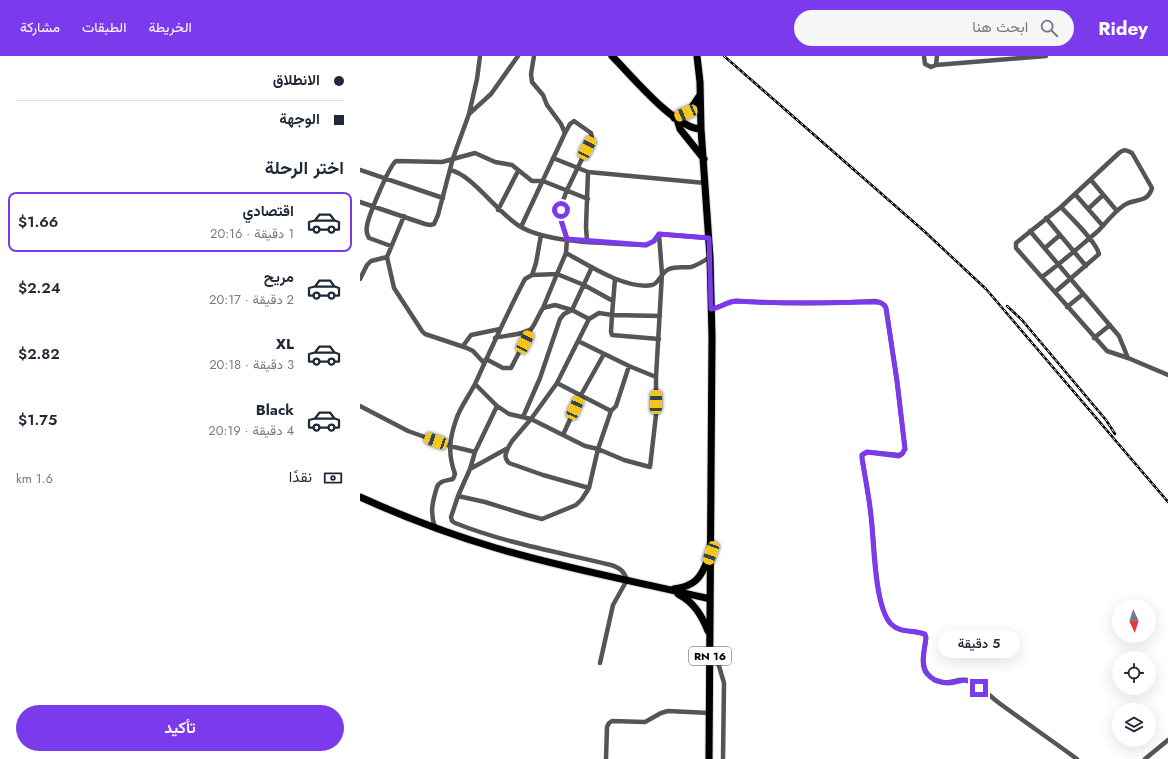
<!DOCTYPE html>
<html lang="ar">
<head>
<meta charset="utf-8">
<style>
  :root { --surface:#fff; --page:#f6f6f7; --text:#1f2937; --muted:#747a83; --line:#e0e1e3; --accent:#7c3aed }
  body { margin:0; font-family:Jost,Vazirmatn,sans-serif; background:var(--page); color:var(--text); direction:rtl; height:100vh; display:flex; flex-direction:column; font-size:15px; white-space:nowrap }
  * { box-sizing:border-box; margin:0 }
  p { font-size:13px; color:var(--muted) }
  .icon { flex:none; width:22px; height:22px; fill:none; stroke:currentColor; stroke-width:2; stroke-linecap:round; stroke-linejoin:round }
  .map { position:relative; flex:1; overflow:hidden; direction:ltr }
  .side { display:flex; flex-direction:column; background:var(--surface); width:360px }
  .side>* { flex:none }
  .hud { display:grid; align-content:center; height:88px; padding:0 16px; background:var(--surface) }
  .needle { width:26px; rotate:176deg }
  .controls { position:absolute; left:752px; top:543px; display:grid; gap:8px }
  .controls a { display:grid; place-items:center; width:44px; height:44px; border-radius:50%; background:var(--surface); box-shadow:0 4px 16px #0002; font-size:20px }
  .end { position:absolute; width:18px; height:18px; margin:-9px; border:5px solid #7c3aed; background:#fff; box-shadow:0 0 0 2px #fff }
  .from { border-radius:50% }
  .bubble { position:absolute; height:28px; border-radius:14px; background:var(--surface); box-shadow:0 4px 16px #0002; font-size:13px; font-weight:600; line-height:28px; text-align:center; direction:rtl }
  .car { position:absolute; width:12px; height:24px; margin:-12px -6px; border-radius:5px; box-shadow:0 0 3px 1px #0007; background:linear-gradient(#f5c518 24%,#345 0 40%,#f5c518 0 76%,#345 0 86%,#f5c518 0) }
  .hud b { display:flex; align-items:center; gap:14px; height:38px; font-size:15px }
  .hud b+b { border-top:1px solid var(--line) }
  .hud i { width:10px; height:10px; background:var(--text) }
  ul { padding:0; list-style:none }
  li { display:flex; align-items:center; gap:12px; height:60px; margin:0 8px 6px; padding:0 8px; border:2px solid transparent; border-radius:8px }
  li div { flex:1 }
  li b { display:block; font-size:15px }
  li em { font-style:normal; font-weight:600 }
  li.on { border-color:var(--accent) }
  li>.icon { width:36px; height:36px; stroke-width:1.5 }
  h2 { padding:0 16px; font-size:18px; line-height:48px }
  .pay { display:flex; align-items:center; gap:10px; height:44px; padding:0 16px; font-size:15px }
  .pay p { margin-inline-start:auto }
  .button { display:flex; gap:8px; margin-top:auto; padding:8px 16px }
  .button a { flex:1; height:46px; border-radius:24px; background:var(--accent); color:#fff; font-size:16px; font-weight:600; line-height:46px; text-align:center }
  header { display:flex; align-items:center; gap:24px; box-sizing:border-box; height:56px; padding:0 20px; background:var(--accent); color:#fff }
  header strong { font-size:19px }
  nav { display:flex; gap:22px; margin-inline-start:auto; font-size:14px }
  .search { width:280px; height:36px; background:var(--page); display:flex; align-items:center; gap:10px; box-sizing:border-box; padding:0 14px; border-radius:22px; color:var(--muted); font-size:15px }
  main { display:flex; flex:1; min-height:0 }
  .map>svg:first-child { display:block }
</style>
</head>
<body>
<header>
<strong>Ridey</strong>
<div class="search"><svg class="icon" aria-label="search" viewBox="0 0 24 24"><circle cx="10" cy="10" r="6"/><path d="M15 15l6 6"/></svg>ابحث هنا</div>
<nav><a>الخريطة</a><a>الطبقات</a><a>مشاركة</a></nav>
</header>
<main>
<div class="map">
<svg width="808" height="703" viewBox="0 0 808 703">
  <rect width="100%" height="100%" fill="#fff"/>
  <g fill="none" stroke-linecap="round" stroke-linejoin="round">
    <!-- primary casing -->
    <g stroke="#dbdbdb" stroke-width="9">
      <path id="primary" d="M252 0C271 19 315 73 341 73
        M337 0 340 26 341 73 350 201 352 281 349 703
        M314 62 330 54 340 39
        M317 63 320 73 344 103
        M0 441C44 461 89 478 136 492 206 513 279 526 350 543
        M314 533C335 530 341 522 348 503
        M318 538C334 546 342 560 348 575"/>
    </g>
    <!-- minor -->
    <path stroke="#555" stroke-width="4.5" d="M174 0 171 18 172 26 183 39 187 49 201 68 205 77
      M564 0 565 8 571 11 576 9 577 0
      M576 9 686 0
      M109 58 117 23 120 0
      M193 102 228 116
      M0 114 83 142
      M90 114C112 118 138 158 161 171 190 188 251 187 286 189L294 185 299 178 349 182
      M731 124 757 155
      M715 138 743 170
      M0 146 65 168 70 169 74 168 78 159 93 102 109 58 131 38 158 0
      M728 153 743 139
      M138 154 158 115
      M44 160 27 201 34 232 62 275 65 278 107 292 113 295 124 307
      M686 162 726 210
      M161 171 205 77 210 68 214 65 231 77 232 82 207 134 201 150V164L207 183 206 197C228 209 266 234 292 229 299 228 300 217 309 213 317 210 323 212 331 211 338 209 344 205 350 201
      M670 175 759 280 768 302
      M227 185 226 171 228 116 345 127
      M31 190 9 182C7 179 6 175 7 170 8 161 29 110 36 105L82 106 115 97 135 106 152 109 172 125H183L228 143
      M685 192 700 179
      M172 219 176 207 181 179
      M682 221C701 207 719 191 737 176 746 167 753 157 763 150 774 141 787 149 792 132L772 97C767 94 764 93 759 97L701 151 656 187V192L747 295 768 302 808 319
      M0 223 7 209 11 205 27 201
      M695 236 739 198C736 185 710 161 701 151
      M707 251 723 238
      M183 252 197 218 224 229 253 245
      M351 253C361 252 367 246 376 245 422 248 468 248 515 245 520 246 524 247 526 252L537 325 545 393 542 398 539 399 507 396 502 399V402C505 421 509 440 511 460 515 485 514 550 531 568 541 578 553 573 565 579L566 582C565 592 559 609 567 618 584 636 596 619 610 625 619 629 631 641 639 647 665 666 691 684 717 703
      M135 282C145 279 166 279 172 272 176 266 179 258 183 252L195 249 212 254 232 211
      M734 282 750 269
      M299 283 252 279 251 276 252 259 300 260
      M218 285 269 310 296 321
      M103 290 111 279 140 273
      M126 303 143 312H151L171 273
      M197 327 251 355
      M115 328 137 350 149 358 171 363 225 390 238 393 264 404 290 411 296 359V321L302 218 299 178
      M0 350 48 375 90 390 115 396
      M137 350 115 396 110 413 98 440 91 461 92 465 95 467C145 487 198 496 251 509 260 512 264 515 267 524L253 549 240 607
      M163 361 180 322 200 263 204 258 212 254 229 263 239 257 252 259 255 223
      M203 379 221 339 244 298
      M148 392C145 399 144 402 149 407L183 419 229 432
      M110 413 148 392 152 385 171 363 197 327 229 263
      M98 440 125 446 167 459 182 463 216 449 222 443 229 432 238 393 251 355 256 350 269 310
      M75 472C70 456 72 447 77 431 80 424 86 425 93 423L95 418C88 398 89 384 96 364 100 351 109 340 115 328 131 293 147 257 165 223L172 219 197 218 206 197
      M350 598 359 610 364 627 363 703
      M246 703 247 671 249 667 252 665 285 666 301 657 308 655 349 657
      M785 703 808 684"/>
    <!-- primary -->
    <use href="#primary" stroke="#000" stroke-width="7"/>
    <!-- rail casing -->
    <g stroke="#000" stroke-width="2.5">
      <path id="rail" d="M364 0 564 175 626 233 808 446
        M647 250 662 264 746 364 755 378"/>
    </g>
    <!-- rail -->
    <use href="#rail" stroke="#fff" stroke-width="1" stroke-dasharray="3" stroke-linecap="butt"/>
  </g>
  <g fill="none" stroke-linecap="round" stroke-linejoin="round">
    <!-- route -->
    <path stroke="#7c3aed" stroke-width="5" d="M201 154V164L207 183 286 189 294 185 299 178 349 182 351 253C361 252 367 245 376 245 422 248 468 247 515 246 520 246 524 247 526 252L537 325 545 393 542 398 539 400 507 396 502 399V402C505 421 509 440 511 460 514 485 514 550 531 568 541 578 553 573 565 578L566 582C564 598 558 615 575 624 579 625 583 627 587 627 604 627 602 618 619 632"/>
  </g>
  <g text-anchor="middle" stroke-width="3" stroke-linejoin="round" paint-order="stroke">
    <!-- shield labels -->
    <rect fill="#fff" stroke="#4c4c4c" stroke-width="1" x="329" y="591" width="42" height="18" rx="3"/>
    <g font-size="11" font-weight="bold" fill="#000">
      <text x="350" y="604">RN 16</text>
    </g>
  </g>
</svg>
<div class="controls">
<a><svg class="needle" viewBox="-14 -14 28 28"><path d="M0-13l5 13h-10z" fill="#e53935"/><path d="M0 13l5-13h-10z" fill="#747a83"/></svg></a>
<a><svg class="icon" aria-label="locate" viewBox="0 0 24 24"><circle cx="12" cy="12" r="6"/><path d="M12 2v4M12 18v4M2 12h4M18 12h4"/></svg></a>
<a><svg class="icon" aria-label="layers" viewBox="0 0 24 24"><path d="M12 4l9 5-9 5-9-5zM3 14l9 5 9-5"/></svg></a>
</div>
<i class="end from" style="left:201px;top:154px"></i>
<i class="end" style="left:619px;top:632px"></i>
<div class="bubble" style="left:578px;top:574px;width:82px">5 دقيقة</div>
<i class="car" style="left:326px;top:57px;rotate:247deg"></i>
<i class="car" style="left:227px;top:92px;rotate:27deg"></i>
<i class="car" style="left:165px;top:286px;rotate:26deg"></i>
<i class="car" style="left:296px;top:346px;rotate:1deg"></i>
<i class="car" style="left:215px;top:352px;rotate:24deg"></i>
<i class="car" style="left:76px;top:385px;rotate:290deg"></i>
<i class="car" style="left:351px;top:497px;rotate:200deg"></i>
</div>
<section class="side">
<div class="hud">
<b><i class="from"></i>الانطلاق</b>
<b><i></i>الوجهة</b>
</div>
<h2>اختر الرحلة</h2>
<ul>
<li class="on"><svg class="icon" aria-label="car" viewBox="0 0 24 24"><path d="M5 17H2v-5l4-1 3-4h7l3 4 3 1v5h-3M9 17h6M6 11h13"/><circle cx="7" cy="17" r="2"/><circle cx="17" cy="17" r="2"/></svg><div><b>اقتصادي</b><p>1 دقيقة · 20:16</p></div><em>$1.66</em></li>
<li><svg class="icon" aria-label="car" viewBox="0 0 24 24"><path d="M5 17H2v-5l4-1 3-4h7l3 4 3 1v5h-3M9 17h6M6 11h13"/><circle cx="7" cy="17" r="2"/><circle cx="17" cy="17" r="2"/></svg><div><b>مريح</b><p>2 دقيقة · 20:17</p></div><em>$2.24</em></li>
<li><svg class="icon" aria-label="car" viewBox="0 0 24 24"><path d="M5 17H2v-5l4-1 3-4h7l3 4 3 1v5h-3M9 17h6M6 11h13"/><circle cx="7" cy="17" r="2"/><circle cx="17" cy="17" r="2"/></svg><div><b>XL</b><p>3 دقيقة · 20:18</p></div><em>$2.82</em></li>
<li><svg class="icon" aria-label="car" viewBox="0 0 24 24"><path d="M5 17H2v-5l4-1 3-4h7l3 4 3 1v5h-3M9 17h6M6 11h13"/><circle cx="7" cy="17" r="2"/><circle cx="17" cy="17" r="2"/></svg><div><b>Black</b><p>4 دقيقة · 20:19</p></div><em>$1.75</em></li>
</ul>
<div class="pay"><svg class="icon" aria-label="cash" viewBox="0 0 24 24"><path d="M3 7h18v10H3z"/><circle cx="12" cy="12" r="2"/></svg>نقدًا<p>1.6 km</p></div>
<div class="button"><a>تأكيد</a></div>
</section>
</main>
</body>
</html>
